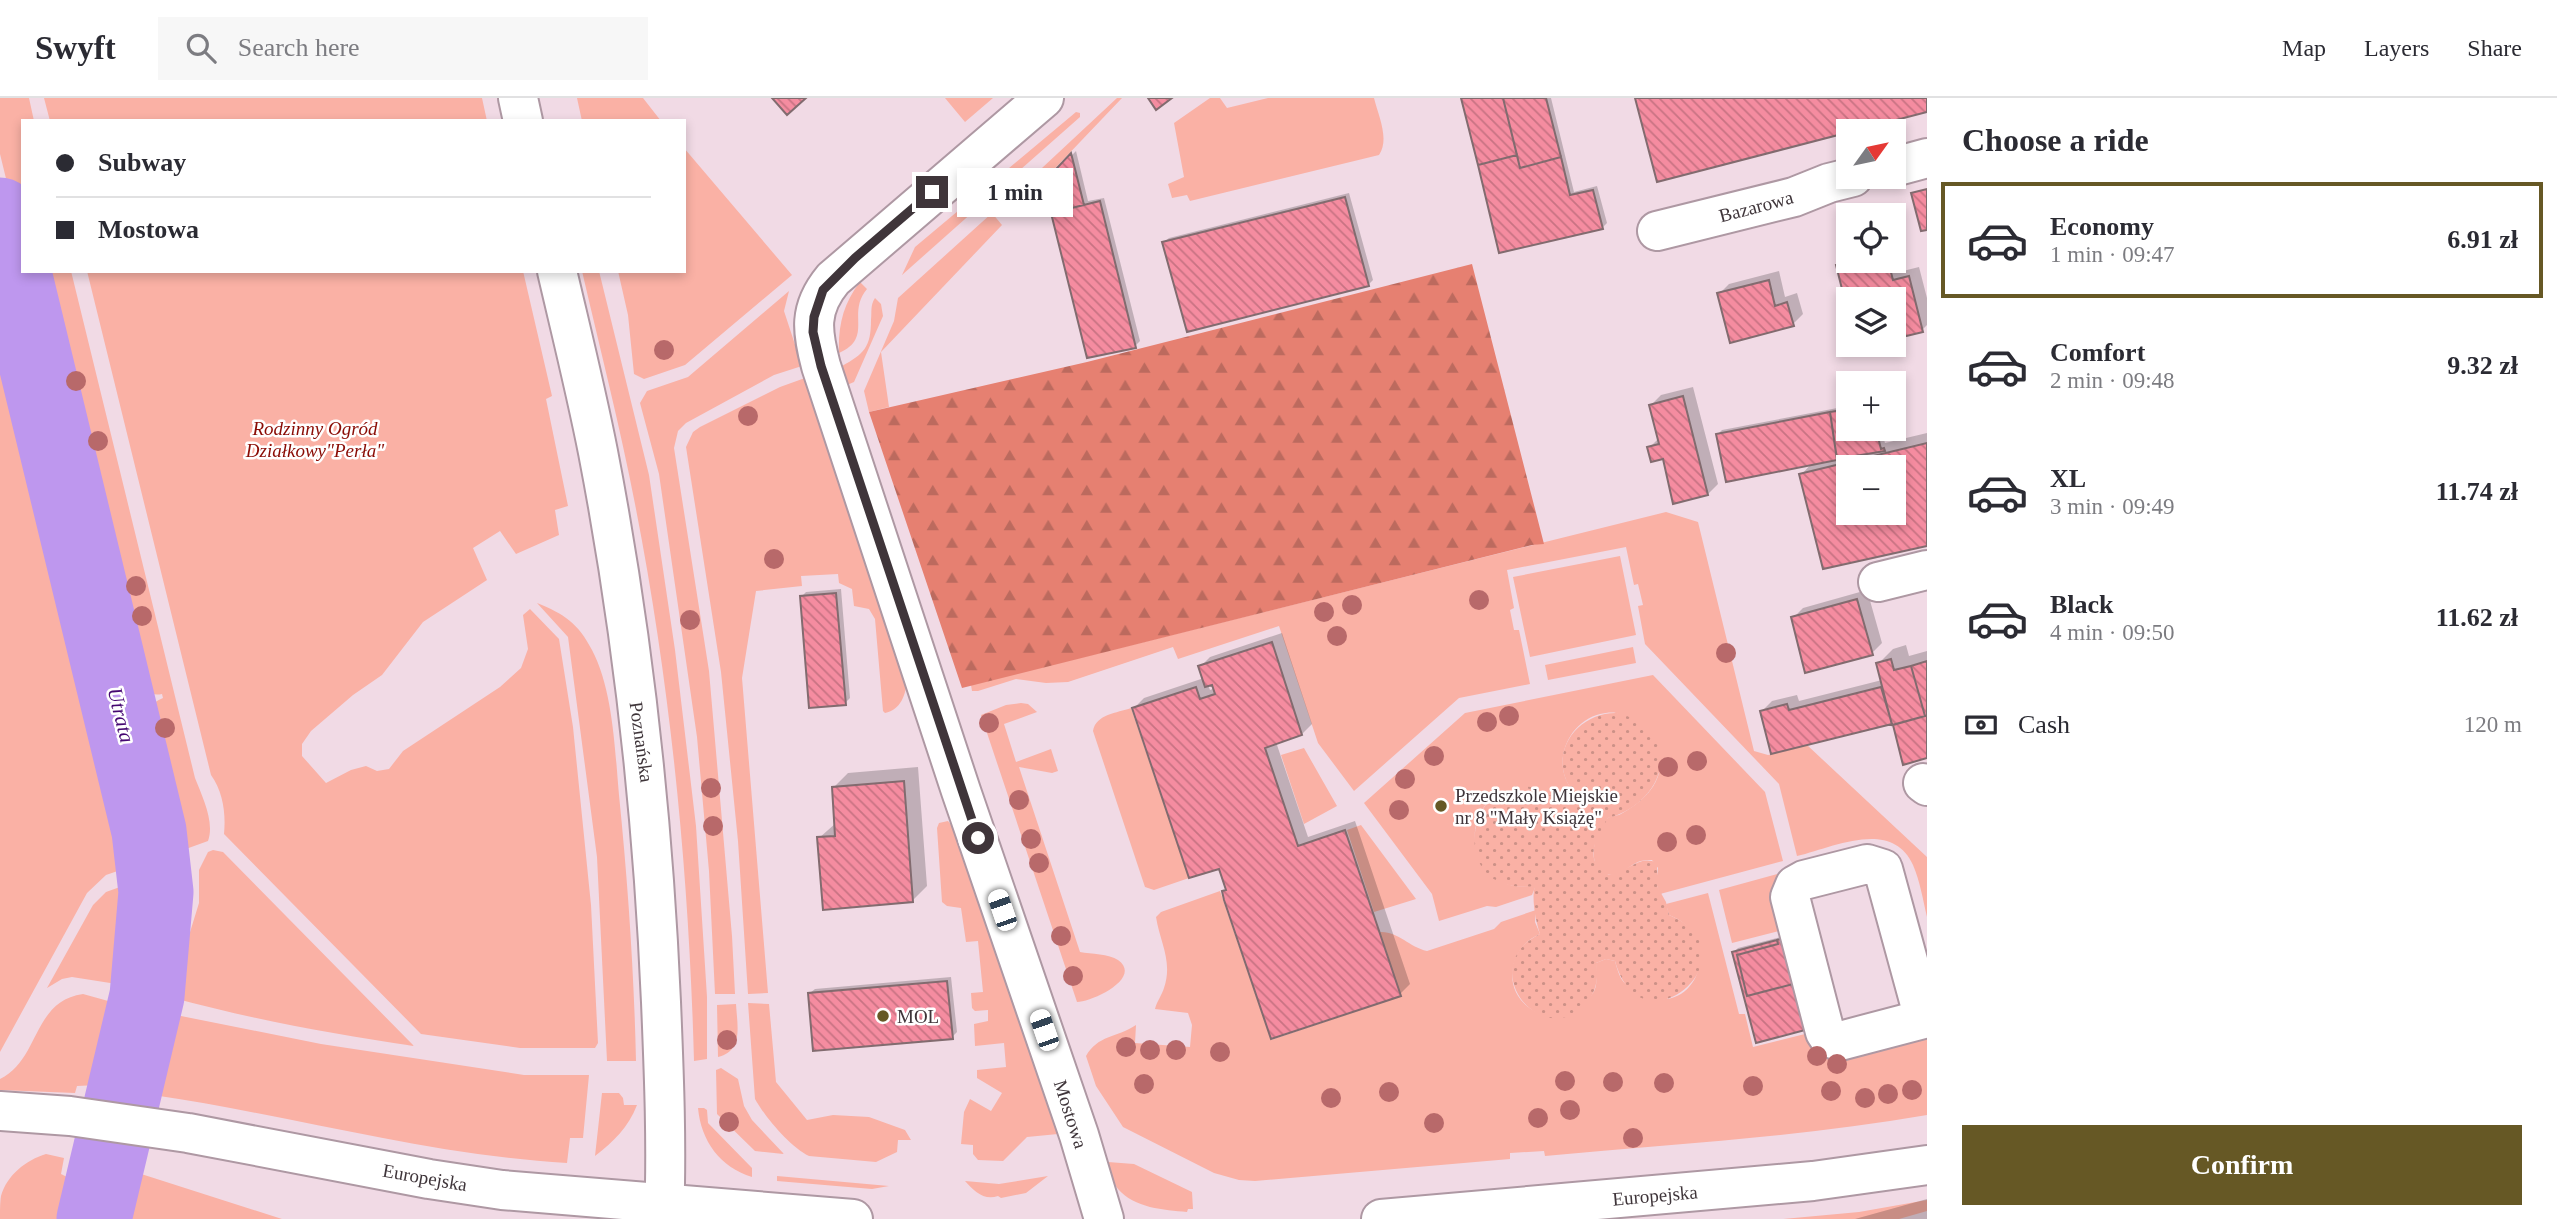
<!DOCTYPE html>
<html lang="en">
<head>
<meta charset="utf-8">
<style>
  :root { --surface:#fff; --page:#f7f7f7; --text:#2b2b33; --muted:#7c7c81; --line:#e1e1e2; --accent:#665825 }
  body { margin:0; font-family:Georgia,serif; background:var(--page); color:var(--text); height:100vh; display:flex; flex-direction:column; font-size:26px; white-space:nowrap }
  * { box-sizing:border-box; margin:0 }
  p { font-size:23px; color:var(--muted) }
  .icon { flex:none; width:38px; height:38px; fill:none; stroke:currentColor; stroke-width:2; stroke-linecap:round; stroke-linejoin:round }
  .map { position:relative; flex:1; overflow:hidden }
  .side { display:flex; flex-direction:column; background:var(--surface); width:630px }
  .side>* { flex:none }
  .top-card { position:absolute; left:21px; top:21px; width:665px; height:154px; border-radius:0px; box-shadow:0 4px 10px #0003; display:grid; align-content:center; height:154px; padding:0 35px; background:var(--surface) }
  .needle { width:46px; rotate:57deg }
  .tools { position:absolute; left:1836px; top:21px; display:grid; gap:14px }
  .tools a { display:grid; place-items:center; width:70px; height:70px; border-radius:0px; background:var(--surface); box-shadow:0 4px 10px #0003; font-size:35px }
  .end { position:absolute; width:32px; height:32px; margin:-16px; border:9px solid #3f353a; background:#fff; box-shadow:0 0 0 4px #fff }
  .from { border-radius:50% }
  .bubble { position:absolute; height:49px; border-radius:0px; background:var(--surface); box-shadow:0 4px 10px #0003; font-size:23px; font-weight:600; line-height:49px; text-align:center }
  .car { position:absolute; width:21px; height:42px; margin:-21px -10px; border-radius:9px; box-shadow:0 0 5px 2px #0007; background:linear-gradient(#fff 24%,#345 0 40%,#fff 0 76%,#345 0 86%,#fff 0) }
  .top-card b { display:flex; align-items:center; gap:24px; height:66px; font-size:26px }
  .top-card b+b { border-top:2px solid var(--line) }
  .top-card i { width:18px; height:18px; background:var(--text) }
  ul { padding:0; list-style:none }
  li { display:flex; align-items:center; gap:21px; height:116px; margin:0 14px 10px; padding:0 21px; border:4px solid transparent; border-radius:0px }
  li div { flex:1 }
  li b { display:block; font-size:26px }
  li em { font-style:normal; font-weight:600 }
  li.on { border-color:var(--accent) }
  li>.icon { width:63px; height:63px; stroke-width:1.5 }
  h2 { padding:0 35px; font-size:32px; line-height:84px }
  .pay { display:flex; align-items:center; gap:18px; height:77px; padding:0 35px; font-size:26px }
  .pay p { margin-inline-start:auto }
  .primary-button { display:flex; gap:14px; margin-top:auto; padding:14px 35px }
  .primary-button a { flex:1; height:80px; border-radius:0px; background:var(--accent); color:#fff; font-size:28px; font-weight:600; line-height:80px; text-align:center }
  header { display:flex; align-items:center; gap:42px; box-sizing:border-box; height:98px; padding:0 35px; background:var(--surface); border-bottom:2px solid var(--line) }
  header strong { font-size:33px }
  nav { display:flex; gap:38px; margin-inline-start:auto; font-size:24px }
  .search { width:490px; height:63px; background:var(--page); display:flex; align-items:center; gap:18px; box-sizing:border-box; padding:0 24px; border-radius:0px; color:var(--muted); font-size:26px }
  main { display:flex; flex:1; min-height:0 }
  .map>svg:first-child { display:block }
</style>
</head>
<body>
<header>
<strong>Swyft</strong>
<div class="search"><svg class="icon" aria-label="search" viewBox="0 0 24 24"><circle cx="10" cy="10" r="6"/><path d="M15 15l6 6"/></svg>Search here</div>
<nav><a>Map</a><a>Layers</a><a>Share</a></nav>
</header>
<main>
<div class="map">
<svg width="1927" height="1121" viewBox="0 0 1927 1121">
  <defs>
    <pattern id="forest-firs" width="22" height="20" patternUnits="userSpaceOnUse" patternTransform="scale(1.75)"><rect width="22" height="20" fill="#e68071"/><path d="M5 1l3.5 6h-7zM16 11l3.5 6h-7z" fill="#bc6a5e"/></pattern>
    <pattern id="park-dots" width="8" height="8" patternUnits="userSpaceOnUse" patternTransform="scale(1.75)"><rect width="8" height="8" fill="#fab1a5"/><path d="M2 2h.1M6 6h.1" fill="none" stroke="#cc9187" stroke-width="1.8" stroke-linecap="round"/></pattern>
    <pattern id="building-back-hatch" width="6" height="6" patternUnits="userSpaceOnUse" patternTransform="scale(1.75)"><rect width="6" height="6" fill="#f58ca0"/><path d="M-1 5l2 2M0 0l6 6M5-1l2 2" fill="none" stroke="#c87383"/></pattern>
  </defs>
  <rect width="100%" height="100%" fill="#f1dae5"/>
  <!-- green -->
  <path fill="#fab1a5" d="M0 0H29L34 23H23V150L0 56Z
    M44 0H482L487 23H50Z
    M577 0H643L661 23H582Z
    M945 0H993L965 24Z
    M1117 0H1122L1019 108 1011 99Z
    M1210 0H1220L1227 10 1268 0H1374C1378 17 1390 41 1379 57L1190 103 1187 97 1172 100 1168 86 1184 79 1174 25Z
    M1076 14 1080 15V19L1002 88 996 81Z
    M684 50 792 177 685 267 644 281 634 276 628 217 618 173H684Z
    M977 97 983 105 902 177 915 149Z
    M992 115 1002 127 881 254 889 309 869 314 864 293 894 223 898 200Z
    M28 173H71L195 680C202 698 215 724 208 743L172 756 144 634C144 618 148 606 163 600L162 596C144 600 132 581 125 566Z
    M87 173H523L552 298 546 301 568 408 555 412 559 437 516 456 500 433 473 450 487 482 423 524 382 577 353 597 311 633 302 646V658L326 685 351 672 366 668 377 673 389 671 403 653 500 589 521 570 528 551 523 517 530 511 559 541 573 629 591 807 598 945 595 950H520L421 936 224 736C226 715 223 694 211 677Z
    M582 173H599L649 377 675 552 696 728 707 899V961L694 963C689 777 671 589 635 406 620 328 600 251 582 173Z
    M860 184 867 191C846 216 874 239 839 255 838 228 843 206 860 184Z
    M0 189 141 765 106 777 87 795 0 954Z
    M789 193 784 213 802 268 774 277 686 325 678 333 674 350 709 573 732 838 735 896H715L709 773 697 639 659 376 640 305 647 293 688 279Z
    M875 200 881 206 883 218 854 284 847 287 842 268C864 256 871 249 871 222 872 213 870 208 875 200Z
    M805 280 907 582C906 596 901 612 885 615L883 613 875 521 869 511 854 508 852 491 839 485 838 476 801 478 802 488 756 493 742 580 768 895 748 896 738 743 721 574 686 349 693 334 700 329 780 289Z
    M1666 414 1698 424 1754 653 1768 657 1807 647 1927 759V819C1923 802 1920 783 1913 767 1892 720 1834 749 1797 758L1779 686 1645 546 1638 508 1643 507 1638 486 1634 487 1626 449 1507 472 1514 510 1510 512 1514 532H1519L1530 586 1459 600 1354 693 1318 645 1279 528 1178 561 1173 549 1068 584 1046 585 1016 581 978 593H972L971 587Z
    M1620 458 1636 537 1530 559 1513 479Z
    M537 505C564 516 578 525 592 552 613 592 615 652 619 697 628 786 634 874 636 963H607L597 759 568 539Z
    M1633 549 1636 565 1548 582 1545 567Z
    M1653 577 1765 694 1783 763 1660 796 1656 785 1658 770 1652 762C1647 762 1641 762 1636 765 1628 768 1623 777 1612 777 1583 777 1594 730 1608 720 1611 718 1615 718 1619 717 1648 701 1670 679 1656 643 1646 636 1628 619 1616 615 1612 614 1605 615 1600 616 1569 624 1552 662 1570 689L1557 701 1517 689C1449 703 1469 802 1536 787L1532 797 1496 809 1487 808 1439 823 1432 796 1364 705 1465 615Z
    M1021 605 1028 606 1037 614 1004 626 1016 664 1051 651 1058 673 1052 675 1019 669 1080 854C1091 856 1109 856 1118 862 1143 880 1092 904 1077 904L981 617 1006 607Z
    M1131 610 1189 780 1154 792 1145 789 1093 633C1096 616 1117 615 1131 610Z
    M1304 650 1337 708 1304 726 1281 657Z
    M948 723 956 733 1058 1036 1027 1039 1003 1063 978 1062 973 1056V1047L961 1046 964 1014 970 1001 991 1013 1002 995 977 980V972L1006 969 1004 945 975 948 974 926 988 923V912L975 913 972 910 971 895 983 894 978 843 966 844 961 810 947 808 942 804 937 730 939 725Z
    M1361 727 1416 801 1374 814 1347 732Z
    M213 752 223 754 414 948C331 936 251 921 170 899L199 805V772L208 754Z
    M1785 774 1783 832 1732 845 1719 792Z
    M145 780C152 809 131 857 123 887L72 879 62 881 47 890 93 807 106 794Z
    M1220 793 1271 942 1401 898 1380 834C1398 833 1409 849 1427 853L1494 831 1501 824 1536 812 1535 824 1540 836C1526 842 1516 854 1513 869 1505 910 1557 935 1585 905 1590 899 1595 894 1596 887 1597 880 1596 872 1596 865L1606 861 1615 863C1620 882 1623 887 1641 896 1696 923 1727 839 1669 817L1666 806 1708 795 1739 916H1745L1753 949 1809 935 1927 933V1017C1801 1039 1672 1046 1545 1058L1544 1053 1510 1055V1061L1255 1083 1239 1082 1214 1075 1123 1029 1096 988 1086 958C1098 937 1116 940 1136 927L1135 945 1190 949 1192 927 1188 915 1155 911C1157 903 1162 897 1164 890 1173 864 1160 844 1156 819L1161 814Z
    M83 896 119 906 98 987 77 988 75 995 0 992V981C40 962 32 903 83 896Z
    M748 905 769 906 776 984 807 1022 833 1017 869 1019 905 1032 911 1042H898L897 1054 876 1064 809 1058C790 1049 765 1019 755 1001Z
    M736 906C737 926 744 953 718 959L717 907Z
    M166 915 321 946 524 977H589L583 1040H570L567 1065C427 1057 291 1017 153 997L155 990H150Z
    M721 970 738 981 744 1008 752 1022 784 1056 755 1053 717 1016 716 972Z
    M602 995H619L623 1000 624 1007H637C628 1030 614 1043 595 1058Z
    M698 1010H704L707 1012 708 1025 752 1070V1079C720 1069 701 1043 698 1010Z
    M46 1056 64 1060 61 1076 77 1084 68 1121H0C0 1114 0 1104 1 1098 7 1077 26 1062 46 1056Z
    M1108 1064 1134 1066 1192 1094 1193 1111H1188L1187 1114C1164 1112 1134 1110 1118 1091 1112 1084 1111 1072 1108 1064Z
    M135 1074 282 1121H103L108 1102 121 1106 131 1076H134Z
    M777 1078 889 1088 872 1091 777 1083Z
    M1048 1078 1026 1095 1001 1100 998 1098C984 1103 974 1093 965 1083L999 1086Z
    M1927 1102V1113L1899 1121H1783L1859 1114Z"/>
  <!-- forest -->
  <path fill="url(#forest-firs)" d="M1472 166 1544 446 1532 447 962 590 869 314 1087 264Z"/>
  <!-- park -->
  <path fill="url(#park-dots)" d="M1617 615C1685 631 1668 704 1608 720 1596 740 1582 764 1609 777 1627 775 1639 756 1657 765V788L1666 804 1669 817C1759 854 1642 960 1615 863L1606 861 1596 865C1599 880 1596 894 1586 906 1542 954 1473 869 1540 836 1536 824 1531 800 1535 788 1432 800 1475 642 1556 701L1570 689C1548 654 1578 614 1617 615Z"/>
  <!-- shadow -->
  <path fill="#0003" fill-rule="evenodd" d="M1463 0H1551L1574 94 1597 88 1607 125 1602 130Z
    M1076 53 1088 103 1104 100 1140 243 1135 248 1045 85Z
    M1349 95 1373 182 1368 187 1164 144 1169 140Z
    M1896 145 1903 173 1919 169 1927 200V227L1922 232 1894 240V201H1848V207L1838 167 1848 157V163H1894V146Z
    M1779 173 1785 199 1797 195 1803 216 1793 226 1719 196 1729 186Z
    M1693 289 1718 386 1708 396 1649 350 1659 340 1651 307 1661 297Z
    M1848 308V331H1881L1885 345 1927 335V445L1824 469 1801 377 1813 364 1718 336 1722 332ZM1848 369H1894V415H1848Z
    M841 491 850 600 845 605 801 499 806 494Z
    M1867 492 1882 545 1872 555 1793 520 1803 510Z
    M1282 535 1312 626 1302 636 1276 644 1308 739 1355 723 1410 886 1400 896 1224 793 1227 790 1220 768 1134 610 1144 600 1204 580 1200 569 1210 559ZM1213 585 1215 590 1210 592 1208 587Z
    M1906 547 1909 558 1927 553V659L1905 665 1893 622 1762 613 1772 603 1797 597 1799 603 1882 582 1878 566 1893 551Z
    M918 669 927 788 912 803 819 740 836 725 833 690 848 675Z
    M1785 838 1809 926 1734 854 1738 850Z
    M951 879 957 934 952 939 810 895 815 891Z
    M1927 1101V1121H1855Z"/>
  <g fill="none" stroke-linecap="round" stroke-linejoin="round">
    <!-- river -->
    <path stroke="#be97ee" stroke-width="75" d="M0 117 149 733 156 794 147 898 94 1121"/>
  </g>
  <!-- building -->
  <path fill="url(#building-back-hatch)" stroke="#826b6f" stroke-width="2" fill-rule="evenodd" d="M772 0H806L787 17Z
    M1148 0H1172L1156 12Z
    M1461 0H1503L1517 57 1478 67Z
    M1503 0H1546L1561 59 1520 70Z
    M1635 0H1927V14L1657 84Z
    M1071 55 1084 107 1051 115 1043 85Z
    M1517 57 1520 70 1561 59 1570 97 1593 92 1603 131 1499 155 1478 67Z
    M1927 91V132L1921 133 1911 95Z
    M1345 99 1369 188 1187 234 1162 144Z
    M1100 103 1136 250 1087 260 1051 115Z
    M1852 163H1888L1893 182 1909 178 1923 234 1894 241V201H1848V215L1836 167Z
    M1769 182 1775 208 1787 204 1794 228 1730 245 1717 195Z
    M1683 298 1708 397 1673 406 1663 361 1651 364 1647 349 1659 346 1649 307Z
    M1848 311V331H1876L1881 351 1884 350 1885 353 1837 361 1830 314Z
    M1830 314 1837 362 1726 384 1716 336Z
    M1927 345V448L1823 471 1799 376ZM1848 369H1894V415H1848Z
    M836 495 846 607 809 610 800 498Z
    M1857 501 1873 557 1805 575 1791 519Z
    M1272 544 1302 637 1265 650 1298 748 1345 732 1401 898 1271 941 1224 802 1222 793 1226 792 1219 771 1189 780 1132 610 1196 589 1200 601 1215 596 1212 587 1205 589 1198 568Z
    M1891 561 1894 572 1911 568 1925 618 1892 627 1876 565Z
    M1927 563V618H1925L1911 568Z
    M1881 589 1892 626 1771 656 1760 613 1787 606 1789 612Z
    M1925 618H1927V660L1903 667 1893 627Z
    M904 683 913 804 823 812 817 739 835 738 832 689Z
    M1781 841 1793 886 1747 898 1737 857 1778 846 1777 842Z
    M1777 842 1778 846 1737 857 1747 898 1793 886 1805 932 1756 945 1732 854Z
    M947 883 953 941 813 953 808 895Z"/>
  <g fill="none" stroke-linecap="round" stroke-linejoin="round">
    <!-- minor casing -->
    <g stroke="#ae98a3" stroke-width="42">
      <path id="minor" d="M1044 0 833 181C808 211 812 234 821 268L961 693 1079 1037 1104 1121
        M1894 69 1927 60
        M1657 133 1794 99 1829 85 1853 79
        M1878 484 1927 472
        M1923 685 1927 688
        M1924 921 1883 771 1867 766 1804 782 1795 787 1790 799 1825 934 1829 940 1840 943 1927 920
        M0 1013 70 1018 188 1035 429 1081 502 1092 853 1121
        M1381 1121 1813 1083 1927 1067"/>
    </g>
    <!-- major casing -->
    <g stroke="#ae98a3" stroke-width="42">
      <path id="major" d="M518 0 523 23
        M557 173C571 233 586 293 598 354 633 535 653 720 661 904 664 976 667 1049 664 1121"/>
    </g>
    <!-- minor -->
    <use href="#minor" stroke="#fff" stroke-width="38"/>
    <!-- major -->
    <use href="#major" stroke="#fff" stroke-width="38"/>
  </g>
  <!-- trees -->
  <g fill="#b8696a">
    <circle cx="664" cy="252" r="10"/>
    <circle cx="76" cy="283" r="10"/>
    <circle cx="748" cy="318" r="10"/>
    <circle cx="98" cy="343" r="10"/>
    <circle cx="774" cy="461" r="10"/>
    <circle cx="136" cy="488" r="10"/>
    <circle cx="1479" cy="502" r="10"/>
    <circle cx="1352" cy="507" r="10"/>
    <circle cx="1324" cy="514" r="10"/>
    <circle cx="142" cy="518" r="10"/>
    <circle cx="690" cy="522" r="10"/>
    <circle cx="1337" cy="538" r="10"/>
    <circle cx="1726" cy="555" r="10"/>
    <circle cx="1509" cy="618" r="10"/>
    <circle cx="1487" cy="624" r="10"/>
    <circle cx="989" cy="625" r="10"/>
    <circle cx="165" cy="630" r="10"/>
    <circle cx="1434" cy="658" r="10"/>
    <circle cx="1697" cy="663" r="10"/>
    <circle cx="1668" cy="669" r="10"/>
    <circle cx="1405" cy="681" r="10"/>
    <circle cx="711" cy="690" r="10"/>
    <circle cx="1019" cy="702" r="10"/>
    <circle cx="1399" cy="712" r="10"/>
    <circle cx="713" cy="728" r="10"/>
    <circle cx="1696" cy="737" r="10"/>
    <circle cx="1031" cy="741" r="10"/>
    <circle cx="1667" cy="744" r="10"/>
    <circle cx="1039" cy="765" r="10"/>
    <circle cx="1061" cy="838" r="10"/>
    <circle cx="1073" cy="878" r="10"/>
    <circle cx="727" cy="942" r="10"/>
    <circle cx="1126" cy="949" r="10"/>
    <circle cx="1150" cy="952" r="10"/>
    <circle cx="1176" cy="952" r="10"/>
    <circle cx="1220" cy="954" r="10"/>
    <circle cx="1817" cy="958" r="10"/>
    <circle cx="1837" cy="966" r="10"/>
    <circle cx="1565" cy="983" r="10"/>
    <circle cx="1613" cy="984" r="10"/>
    <circle cx="1664" cy="985" r="10"/>
    <circle cx="1144" cy="986" r="10"/>
    <circle cx="1753" cy="988" r="10"/>
    <circle cx="1912" cy="992" r="10"/>
    <circle cx="1831" cy="993" r="10"/>
    <circle cx="1389" cy="994" r="10"/>
    <circle cx="1888" cy="996" r="10"/>
    <circle cx="1331" cy="1000" r="10"/>
    <circle cx="1865" cy="1000" r="10"/>
    <circle cx="1570" cy="1012" r="10"/>
    <circle cx="1538" cy="1020" r="10"/>
    <circle cx="729" cy="1024" r="10"/>
    <circle cx="1434" cy="1025" r="10"/>
    <circle cx="1633" cy="1040" r="10"/>
  </g>
  <g fill="none" stroke-linecap="round" stroke-linejoin="round">
    <!-- route -->
    <path stroke="#3f353a" stroke-width="9" d="M932 94 855 160 823 192 814 219 813 234 821 268 978 740"/>
  </g>
  <!-- markers -->
  <g fill="#665825" stroke="#fff" stroke-width="2.5">
    <circle cx="1441" cy="708" r="7"/>
    <circle cx="883" cy="918" r="7"/>
  </g>
  <g text-anchor="middle" stroke-width="5" stroke-linejoin="round" paint-order="stroke">
    <!-- street labels -->
    <g font-size="19" fill="#3f353a" stroke="#fff">
      <text transform="translate(1756 108) rotate(-15)" y="7">Bazarowa</text>
      <text transform="translate(642 644) rotate(82)" y="7">Poznańska</text>
      <text transform="translate(1071 1016) rotate(72)" y="7">Mostowa</text>
      <text transform="translate(425 1079) rotate(10)" y="7">Europejska</text>
      <text transform="translate(1655 1097) rotate(-5)" y="7">Europejska</text>
    </g>
    <!-- park labels -->
    <g font-size="19" font-style="italic" fill="#8a0c05" stroke="#fff">
      <text x="315" y="337">Rodzinny Ogród<tspan x="315" dy="22">Działkowy"Perła"</tspan></text>
    </g>
    <!-- poi labels -->
    <g font-size="19" fill="#3f353a" stroke="#fff" text-anchor="start">
      <text x="1455" y="704">Przedszkole Miejskie<tspan x="1455" dy="22">nr 8 "Mały Książę"</tspan></text>
      <text x="897" y="925">MOL</text>
    </g>
    <!-- water labels -->
    <g font-size="21" font-style="italic" fill="#450771" stroke="#fff">
      <text transform="translate(121 617) rotate(76)" y="7">Utrata</text>
    </g>
  </g>
</svg>
<div class="tools">
<a><svg class="needle" viewBox="-14 -14 28 28"><path d="M0-13l5 13h-10z" fill="#e53935"/><path d="M0 13l5-13h-10z" fill="#7c7c81"/></svg></a>
<a><svg class="icon" aria-label="locate" viewBox="0 0 24 24"><circle cx="12" cy="12" r="6"/><path d="M12 2v4M12 18v4M2 12h4M18 12h4"/></svg></a>
<a><svg class="icon" aria-label="layers" viewBox="0 0 24 24"><path d="M12 4l9 5-9 5-9-5zM3 14l9 5 9-5"/></svg></a>
<a>+</a>
<a>−</a>
</div>
<i class="end from" style="left:978px;top:740px"></i>
<i class="end" style="left:932px;top:94px"></i>
<div class="bubble" style="left:957px;top:70px;width:116px">1 min</div>
<i class="car" style="left:1002px;top:812px;rotate:341deg"></i>
<i class="car" style="left:1044px;top:932px;rotate:341deg"></i>
<div class="top-card">
<b><i class="from"></i>Subway</b>
<b><i></i>Mostowa</b>
</div>
</div>
<section class="side">
<h2>Choose a ride</h2>
<ul>
<li class="on"><svg class="icon" aria-label="car" viewBox="0 0 24 24"><path d="M5 17H2v-5l4-1 3-4h7l3 4 3 1v5h-3M9 17h6M6 11h13"/><circle cx="7" cy="17" r="2"/><circle cx="17" cy="17" r="2"/></svg><div><b>Economy</b><p>1 min · 09:47</p></div><em>6.91 zł</em></li>
<li><svg class="icon" aria-label="car" viewBox="0 0 24 24"><path d="M5 17H2v-5l4-1 3-4h7l3 4 3 1v5h-3M9 17h6M6 11h13"/><circle cx="7" cy="17" r="2"/><circle cx="17" cy="17" r="2"/></svg><div><b>Comfort</b><p>2 min · 09:48</p></div><em>9.32 zł</em></li>
<li><svg class="icon" aria-label="car" viewBox="0 0 24 24"><path d="M5 17H2v-5l4-1 3-4h7l3 4 3 1v5h-3M9 17h6M6 11h13"/><circle cx="7" cy="17" r="2"/><circle cx="17" cy="17" r="2"/></svg><div><b>XL</b><p>3 min · 09:49</p></div><em>11.74 zł</em></li>
<li><svg class="icon" aria-label="car" viewBox="0 0 24 24"><path d="M5 17H2v-5l4-1 3-4h7l3 4 3 1v5h-3M9 17h6M6 11h13"/><circle cx="7" cy="17" r="2"/><circle cx="17" cy="17" r="2"/></svg><div><b>Black</b><p>4 min · 09:50</p></div><em>11.62 zł</em></li>
</ul>
<div class="pay"><svg class="icon" aria-label="cash" viewBox="0 0 24 24"><path d="M3 7h18v10H3z"/><circle cx="12" cy="12" r="2"/></svg>Cash<p>120 m</p></div>
<div class="primary-button"><a>Confirm</a></div>
</section>
</main>
</body>
</html>
